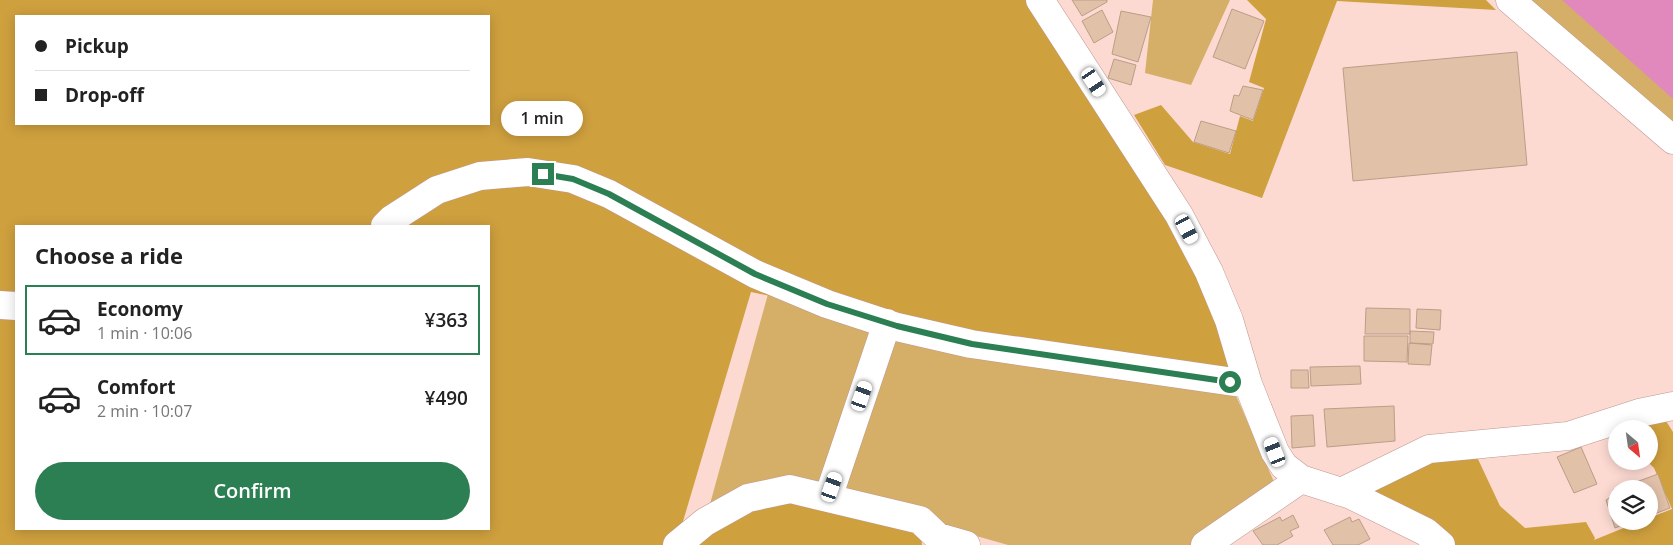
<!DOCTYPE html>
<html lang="en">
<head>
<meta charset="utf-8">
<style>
  :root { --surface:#fff; --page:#f6f6f6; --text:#222; --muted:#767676; --line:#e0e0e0; --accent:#2b7f52 }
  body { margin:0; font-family:"Open Sans",sans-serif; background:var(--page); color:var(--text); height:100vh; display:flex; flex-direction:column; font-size:19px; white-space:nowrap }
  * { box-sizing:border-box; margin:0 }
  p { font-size:16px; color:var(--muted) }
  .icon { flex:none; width:28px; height:28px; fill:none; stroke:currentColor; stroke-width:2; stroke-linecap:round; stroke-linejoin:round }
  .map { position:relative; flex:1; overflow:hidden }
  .panel { position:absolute; left:15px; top:225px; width:475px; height:305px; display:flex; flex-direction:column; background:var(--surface); border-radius:0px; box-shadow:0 2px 12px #0003 }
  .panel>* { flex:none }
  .top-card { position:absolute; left:15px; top:15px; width:475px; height:110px; border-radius:0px; box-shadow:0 2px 12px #0003; display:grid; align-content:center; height:110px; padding:0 20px; background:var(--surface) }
  .needle { width:32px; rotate:151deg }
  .fabs { position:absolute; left:1608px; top:420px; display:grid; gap:10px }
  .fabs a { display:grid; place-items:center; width:50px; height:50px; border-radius:50%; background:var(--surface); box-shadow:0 2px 12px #0003; font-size:25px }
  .end { position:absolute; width:22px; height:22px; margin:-11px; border:6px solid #2b7f52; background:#fff; box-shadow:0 0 0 2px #fff }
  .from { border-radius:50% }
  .bubble { position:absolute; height:35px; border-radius:18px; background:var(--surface); box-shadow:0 2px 12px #0003; font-size:16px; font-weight:600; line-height:35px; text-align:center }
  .car { position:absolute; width:15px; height:30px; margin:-15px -8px; border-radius:6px; box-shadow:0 0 4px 1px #0007; background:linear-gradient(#fff 24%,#345 0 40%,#fff 0 76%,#345 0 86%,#fff 0) }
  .top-card b { display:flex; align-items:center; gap:18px; height:48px; font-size:19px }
  .top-card b+b { border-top:1px solid var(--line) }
  .top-card i { width:12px; height:12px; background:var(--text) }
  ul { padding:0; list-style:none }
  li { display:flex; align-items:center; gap:15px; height:70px; margin:0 10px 8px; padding:0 10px; border:2px solid transparent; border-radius:0px }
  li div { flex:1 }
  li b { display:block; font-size:19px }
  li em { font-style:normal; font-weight:600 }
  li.on { border-color:var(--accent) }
  li>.icon { width:45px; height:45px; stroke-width:1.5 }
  h2 { padding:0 20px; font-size:22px; line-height:60px }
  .primary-button { display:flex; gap:10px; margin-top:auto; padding:10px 20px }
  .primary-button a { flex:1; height:58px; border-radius:30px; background:var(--accent); color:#fff; font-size:20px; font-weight:600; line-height:58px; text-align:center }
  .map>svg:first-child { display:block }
</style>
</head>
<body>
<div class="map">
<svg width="1673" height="545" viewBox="0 0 1673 545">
  <rect width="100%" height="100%" fill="#fcdad2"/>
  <!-- green -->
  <path fill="#d5af68" d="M1153 0H1230L1191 85 1145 73Z
    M1516 0H1673V128Z
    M768 294 1230 382 1275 484 1192 545H1008L920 520 705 522Z"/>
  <!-- forest -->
  <path fill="#cfa03e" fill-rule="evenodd" d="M0 0H1041L1165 200 1234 352 1226 378 886 321 751 292 676 545H0ZM16 16H489V124H16ZM16 226H489V529H16Z
    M1247 0H1486L1496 10 1337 1 1262 198 1165 165 1134 115 1161 105 1193 142 1230 154 1240 116 1253 121 1264 88 1249 82 1266 19Z
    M1659 410 1673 432V545H1436L1365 499 1395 471 1436 451 1477 457 1500 506 1525 528 1586 522 1595 538 1594 540 1641 521H1649V518L1672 509 1654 468 1647 461H1649V429H1622Z
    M790 489 920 520 922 545H678Z"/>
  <!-- water -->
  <path fill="#e189bd" d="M1562 0H1673V99Z"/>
  <!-- building -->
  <path fill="#e2c1a9" stroke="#bc9d86" d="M1072 0H1107V2L1082 16Z
    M1232 9 1264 21 1245 69 1213 57Z
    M1102 10 1113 32 1094 43 1082 21Z
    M1121 11 1151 17 1138 62 1112 54Z
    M1517 52 1527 165 1353 181 1343 68Z
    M1114 59 1136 65 1131 85 1108 78Z
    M1243 86 1263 90 1253 120 1230 111 1234 95 1239 96Z
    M1201 121 1236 131 1229 153 1194 142Z
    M1366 308 1410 309V334H1365Z
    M1417 309 1441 310 1440 330 1416 328Z
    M1410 331 1434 332 1433 344 1410 343Z
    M1364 336H1408L1407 362 1364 361Z
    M1409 343 1432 345 1430 365 1408 364Z
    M1360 366 1361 384 1311 386 1310 367Z
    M1291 370H1308L1309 388H1291Z
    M1394 406 1395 441 1327 447 1324 409Z
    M1313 415 1315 446 1292 448 1291 416Z
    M1581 447 1597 484 1574 493 1557 457Z
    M1658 474 1670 508 1649 516V489H1617Z
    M1616 489V521H1633L1615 528 1606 500 1614 495 1613 490Z
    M1293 515 1299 527 1290 531 1293 536 1277 545H1263L1253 531 1280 517 1282 521Z
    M1350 517 1352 522 1359 519 1370 539 1358 545H1333L1324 530Z"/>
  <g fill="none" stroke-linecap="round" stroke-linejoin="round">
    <!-- minor casing -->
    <g stroke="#bf978e" stroke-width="29">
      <path id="minor" d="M1040 0 1179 215 1209 272 1229 320 1248 384 1275 452 1284 466 1301 479 1351 495 1426 532 1441 545
        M1510 0 1673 140
        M385 226 392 219 437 190 480 176 528 172 573 179 609 194 755 274 827 304 897 327 971 344 1248 384
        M0 305 16 306
        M1341 492 1429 449 1568 436 1639 413 1673 406
        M828 498 887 323
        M677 545 705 522 748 498 790 489 920 520 938 537 966 545
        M1205 545 1301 479"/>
    </g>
    <!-- minor -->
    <use href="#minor" stroke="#fff" stroke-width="28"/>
  </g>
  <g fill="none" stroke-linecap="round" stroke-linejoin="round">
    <!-- route -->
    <path stroke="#2b7f52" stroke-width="6" d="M543 174 573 179 609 194 755 274 827 304 897 326 972 344 1230 382"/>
  </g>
</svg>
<div class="fabs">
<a><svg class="needle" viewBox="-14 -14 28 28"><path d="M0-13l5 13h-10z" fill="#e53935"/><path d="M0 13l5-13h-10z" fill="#767676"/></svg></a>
<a><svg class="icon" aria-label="layers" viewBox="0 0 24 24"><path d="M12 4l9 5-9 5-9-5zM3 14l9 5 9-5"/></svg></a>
</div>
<i class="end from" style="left:1230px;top:382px"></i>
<i class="end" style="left:543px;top:174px"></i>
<div class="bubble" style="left:501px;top:101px;width:82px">1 min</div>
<i class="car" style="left:1094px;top:82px;rotate:147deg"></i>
<i class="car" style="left:1187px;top:229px;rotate:152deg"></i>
<i class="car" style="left:862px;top:396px;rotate:19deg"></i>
<i class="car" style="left:1275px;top:452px;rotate:338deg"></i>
<i class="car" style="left:832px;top:487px;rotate:19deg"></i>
<div class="top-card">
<b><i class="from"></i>Pickup</b>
<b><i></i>Drop-off</b>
</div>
<section class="panel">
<h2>Choose a ride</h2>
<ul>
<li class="on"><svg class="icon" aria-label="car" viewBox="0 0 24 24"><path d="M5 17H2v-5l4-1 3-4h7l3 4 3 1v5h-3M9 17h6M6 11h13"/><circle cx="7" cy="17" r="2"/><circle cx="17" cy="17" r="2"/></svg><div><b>Economy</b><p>1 min · 10:06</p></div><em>¥363</em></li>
<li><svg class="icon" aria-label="car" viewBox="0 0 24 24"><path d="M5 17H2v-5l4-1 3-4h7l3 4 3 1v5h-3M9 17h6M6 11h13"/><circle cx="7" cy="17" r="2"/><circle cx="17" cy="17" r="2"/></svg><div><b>Comfort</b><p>2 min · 10:07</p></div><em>¥490</em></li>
</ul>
<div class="primary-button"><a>Confirm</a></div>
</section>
</div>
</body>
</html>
